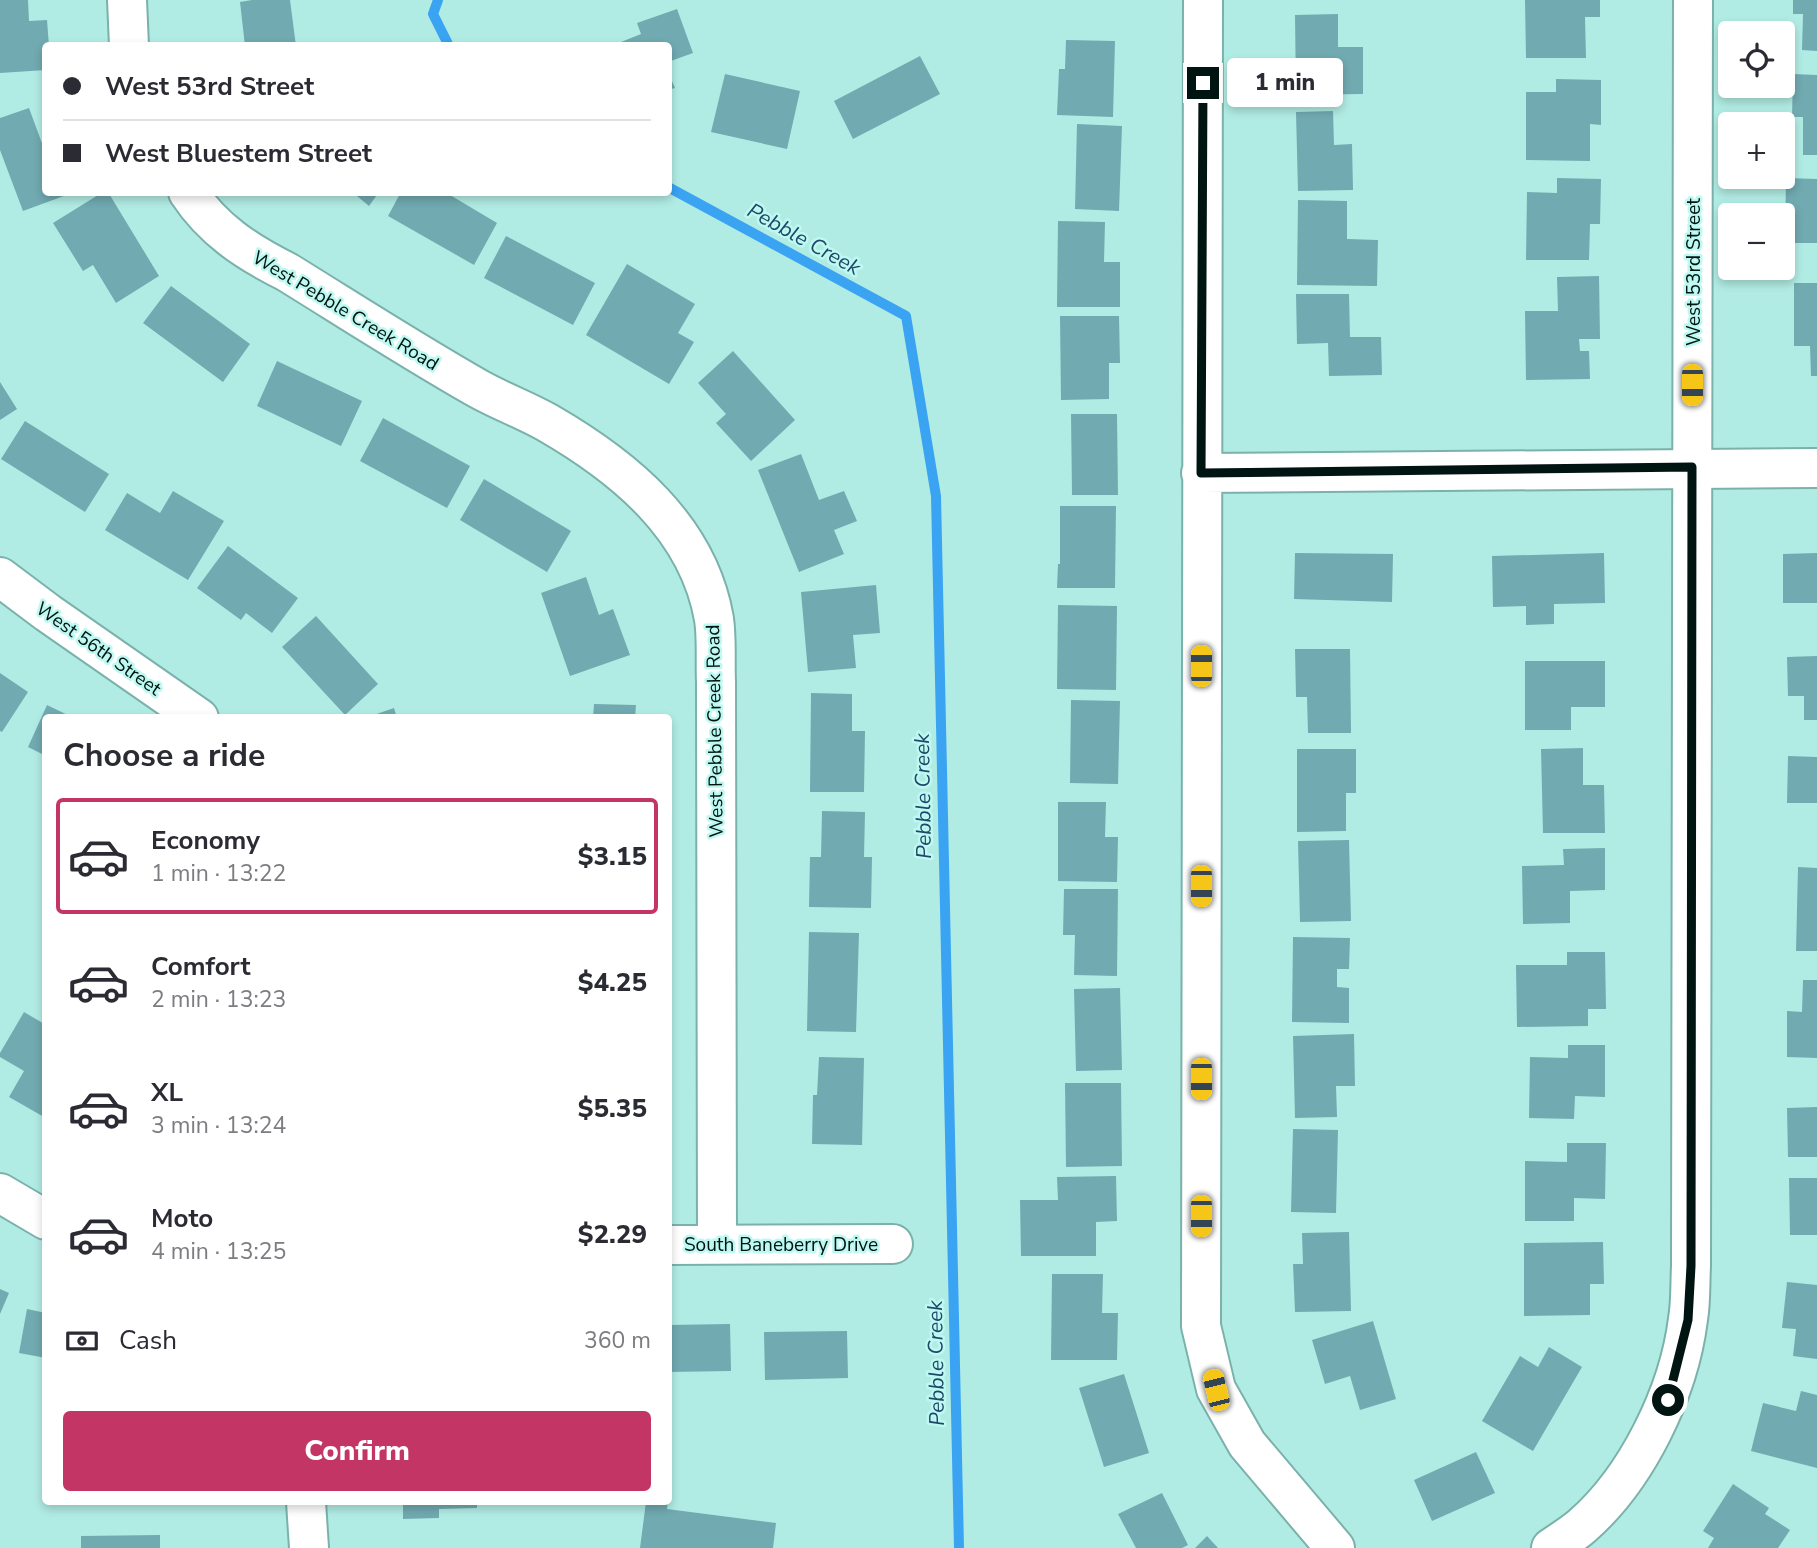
<!DOCTYPE html>
<html lang="en">
<head>
<meta charset="utf-8">
<style>
  :root { --surface:#fff; --page:#f2f2f3; --text:#2b2b33; --muted:#7c7c81; --line:#e1e1e2; --accent:#c23564 }
  body { margin:0; font-family:"Nunito Sans",sans-serif; background:var(--page); color:var(--text); height:100vh; display:flex; flex-direction:column; font-size:26px; white-space:nowrap }
  * { box-sizing:border-box; margin:0 }
  p { font-size:23px; color:var(--muted) }
  .icon { flex:none; width:38px; height:38px; fill:none; stroke:currentColor; stroke-width:2; stroke-linecap:round; stroke-linejoin:round }
  .map { position:relative; flex:1; overflow:hidden }
  .drawer { position:absolute; left:42px; top:714px; width:630px; height:791px; display:flex; flex-direction:column; background:var(--surface); border-radius:7px; box-shadow:0 4px 10px #0003 }
  .drawer>* { flex:none }
  .banner { position:absolute; left:42px; top:42px; width:630px; height:154px; border-radius:7px; box-shadow:0 4px 10px #0003; display:grid; align-content:center; height:154px; padding:0 21px; background:var(--surface) }
  .fabs { position:absolute; left:1718px; top:21px; display:grid; gap:14px }
  .fabs a { display:grid; place-items:center; width:77px; height:77px; border-radius:7px; background:var(--surface); box-shadow:0 4px 10px #0003; font-size:35px }
  .end { position:absolute; width:32px; height:32px; margin:-16px; border:9px solid #001412; background:#fff; box-shadow:0 0 0 4px #fff }
  .from { border-radius:50% }
  .bubble { position:absolute; height:49px; border-radius:7px; background:var(--surface); box-shadow:0 4px 10px #0003; font-size:23px; font-weight:800; line-height:49px; text-align:center }
  .car { position:absolute; width:21px; height:42px; margin:-21px -10px; border-radius:9px; box-shadow:0 0 5px 2px #0007; background:linear-gradient(#f5c518 24%,#345 0 40%,#f5c518 0 76%,#345 0 86%,#f5c518 0) }
  .banner b { display:flex; align-items:center; gap:24px; height:66px; font-size:26px }
  .banner b+b { border-top:2px solid var(--line) }
  .banner i { width:18px; height:18px; background:var(--text) }
  ul { padding:0; list-style:none }
  li { display:flex; align-items:center; gap:21px; height:116px; margin:0 14px 10px; padding:0 7px; border:4px solid transparent; border-radius:7px }
  li div { flex:1 }
  li b { display:block; font-size:26px }
  li em { font-style:normal; font-weight:800 }
  li.active { border-color:var(--accent) }
  li>.icon { width:63px; height:63px; stroke-width:1.5 }
  h2 { padding:0 21px; font-size:32px; line-height:84px }
  .pay { display:flex; align-items:center; gap:18px; height:77px; padding:0 21px; font-size:26px }
  .pay p { margin-inline-start:auto }
  .primary-button { display:flex; gap:14px; margin-top:auto; padding:14px 21px }
  .primary-button a { flex:1; height:80px; border-radius:7px; background:var(--accent); color:#fff; font-size:28px; font-weight:800; line-height:80px; text-align:center }
  .map>svg:first-child { display:block }
</style>
</head>
<body>
<div class="map">
<svg width="1817" height="1548" viewBox="0 0 1817 1548">
  <rect width="100%" height="100%" fill="#b1ece4"/>
  <g fill="none" stroke-linecap="round" stroke-linejoin="round">
    <!-- stream -->
    <path stroke="#3aa3f2" stroke-width="10" d="M438 0 433 14 449 46
      M668 187 906 316 936 496 959 1548"/>
  </g>
  <!-- building -->
  <path fill="#71aab1" d="M0 0H28L29 21 47 20 49 46H46V70L0 73Z
    M252 0H290L296 46H245L240 2Z
    M1525 0H1600V17H1585L1586 58H1526Z
    M1793 0H1817V51L1802 50 1803 14H1793Z
    M677 9 693 53 668 62V46H611L641 34 637 23Z
    M1338 14V47H1363V94L1296 95 1295 15Z
    M1066 40 1115 41 1113 117 1057 115 1059 69H1065Z
    M920 56 940 94 853 139 834 101Z
    M668 72 675 88 668 90Z
    M725 74 800 91 787 149 711 132Z
    M1793 74 1817 75V155H1803V117H1792Z
    M1556 79 1601 80V125L1590 124V161L1526 160V92H1556Z
    M29 108 43 146 46 145V192L72 193 23 211 0 150V118Z
    M1333 111 1334 145 1352 144 1353 190 1298 191 1296 112Z
    M1077 124 1122 126 1119 211 1075 209Z
    M1557 178 1601 179 1600 224H1590L1589 260H1526L1527 192 1557 193Z
    M1786 178 1817 179V243H1785Z
    M103 192H108L159 276 116 303 93 265 83 271 53 223Z
    M352 192H379L369 206Z
    M401 192H445L497 223 474 265 388 216Z
    M1298 200 1347 201V239L1378 240 1377 286 1297 285Z
    M1058 221 1105 222 1104 262H1120V307H1057Z
    M506 236 595 283 573 325 484 278Z
    M627 264 695 304 678 333 694 342 669 384 586 335Z
    M1599 276 1600 339H1579L1580 351H1589L1590 379 1526 380 1525 311H1558L1557 277Z
    M1794 283H1817V376H1811L1810 346H1794Z
    M171 286 250 344 223 382 143 323Z
    M1296 294H1349L1350 337H1381L1382 375 1329 376 1328 343 1297 344Z
    M1060 316H1119L1120 363H1109V399L1061 400Z
    M733 351 795 420 751 461 716 423 726 414 698 383Z
    M277 361 362 401 341 446 257 406Z
    M0 382 17 409 0 420Z
    M1071 414H1117L1118 495H1072Z
    M383 418 470 466 447 508 360 461Z
    M25 421 109 474 85 512 1 459Z
    M801 454 819 500 844 491 857 521 834 530 844 554 799 572 758 470Z
    M484 479 571 531 547 572 460 520Z
    M173 491 224 521 188 580 105 530 127 493 160 513Z
    M1060 506H1116L1115 588H1057L1058 564H1060Z
    M228 546 298 598 272 633 246 613 241 620 197 588Z
    M1295 553 1393 554 1392 602 1294 599Z
    M1604 553 1605 603 1554 604V624L1526 625V606L1493 607 1492 556Z
    M1817 553V603H1783V554Z
    M586 577 599 615 613 609 630 655 570 676 541 593Z
    M876 585 880 633 853 635 856 668 808 672 801 592Z
    M1058 605 1117 606 1116 690 1057 689Z
    M316 616 378 684 345 715 282 647Z
    M1295 649H1350L1351 733H1308L1307 697H1296Z
    M1817 656V720H1804V696H1788L1787 657Z
    M1525 661H1605V707H1571V730H1525Z
    M0 673 28 692 2 732 0 731Z
    M811 693 852 694V731H865L864 792H810Z
    M1071 700 1120 701 1118 784 1070 783Z
    M594 704 636 705 635 718H593Z
    M47 705 74 718H46V756L28 747Z
    M394 708 397 718H368V717Z
    M1583 748V785H1604L1605 833H1543L1541 749Z
    M1297 749H1356V793H1346V831L1297 832Z
    M1788 756 1817 757V803H1787Z
    M1058 802H1106L1105 837H1118L1117 882 1058 881Z
    M822 811 865 812 864 857H872L871 908 809 907 810 857H821Z
    M1349 840 1351 921 1300 922 1298 841Z
    M1605 848V890L1570 891V923L1523 924 1522 866 1564 865 1563 849Z
    M1798 867 1817 868V951H1796Z
    M1064 889H1118L1117 976 1074 975 1075 935H1063Z
    M809 932 859 933 856 1032 807 1031Z
    M1293 937 1350 938 1349 969H1337V987L1349 988V1023L1292 1022Z
    M1567 952H1605L1606 1009H1588V1026L1517 1027 1516 965H1567Z
    M1803 980H1817V1058L1787 1057V1011L1802 1012Z
    M1120 988 1122 1070 1076 1071 1074 989Z
    M24 1012 46 1025 44 1117 9 1097 24 1071 0 1057V1053Z
    M1354 1034 1355 1086H1336L1337 1117 1295 1118 1293 1036Z
    M1568 1045H1605V1097L1575 1096 1574 1119 1529 1118 1530 1057 1568 1058Z
    M819 1057 864 1058 862 1145 812 1144 813 1095H817Z
    M1065 1083H1121L1122 1166 1066 1167Z
    M1817 1107V1157H1788L1787 1108Z
    M1293 1129 1338 1130 1336 1213 1291 1212Z
    M1567 1143H1606L1605 1199 1574 1198V1221H1525V1161L1567 1162Z
    M1116 1176 1117 1221 1096 1222V1256H1021L1020 1200H1058L1057 1177Z
    M1789 1178H1817V1235H1790Z
    M1349 1232 1351 1311 1295 1312 1293 1264H1303L1302 1233Z
    M1603 1242 1604 1284H1590V1315L1524 1316V1243Z
    M1052 1274H1103L1102 1313H1118L1117 1360H1051Z
    M1787 1282 1817 1285V1359L1793 1356 1796 1329 1782 1328Z
    M0 1289 9 1293 0 1314Z
    M27 1309 46 1313V1358L19 1353Z
    M1373 1321 1396 1399 1360 1410 1350 1376 1325 1384 1312 1340Z
    M730 1324 731 1371 668 1372V1325Z
    M847 1331 848 1378 765 1380 764 1332Z
    M1549 1347 1582 1367 1533 1451 1482 1421 1520 1356 1538 1367Z
    M1124 1374 1149 1453 1104 1467 1079 1388Z
    M1801 1391 1817 1395V1468L1751 1451 1763 1403 1796 1411Z
    M1476 1452 1495 1493 1432 1521 1414 1480Z
    M1733 1484 1769 1508 1765 1514 1790 1530 1778 1548H1708L1714 1538 1703 1531Z
    M1162 1493 1188 1545 1182 1548H1136L1118 1514Z
    M403 1502H477V1508L439 1509V1518L403 1519Z
    M646 1502H668L667 1509 776 1523 773 1548H640Z
    M160 1535V1548H81V1536Z
    M1207 1536 1218 1548H1195Z"/>
  <g fill="none" stroke-linecap="round" stroke-linejoin="round">
    <!-- street casing -->
    <g stroke="#7ab2ab" stroke-width="42">
      <path id="street" d="M127 0 129 46
        M1203 0 1201 1326 1216 1389 1247 1444 1335 1548
        M188 192C213 230 247 252 287 272 350 311 412 351 477 388 500 401 525 410 548 423 624 467 698 527 714 619 717 639 715 662 716 682L717 1244
        M1201 473 1817 468
        M0 577 48 613 199 718
        M0 1193 46 1220
        M668 1245 893 1244
        M306 1502 309 1548"/>
    </g>
    <!-- secondary casing -->
    <g stroke="#7ab2ab" stroke-width="42">
      <path id="secondary" d="M1551 1548C1561 1541 1573 1534 1582 1526 1637 1478 1679 1392 1688 1319 1691 1302 1690 1284 1691 1266L1693 0"/>
    </g>
    <!-- street -->
    <use href="#street" stroke="#fff" stroke-width="38"/>
    <!-- secondary -->
    <use href="#secondary" stroke="#fff" stroke-width="38"/>
  </g>
  <g fill="none" stroke-linecap="round" stroke-linejoin="round">
    <!-- route -->
    <path stroke="#001412" stroke-width="9" d="M1203 83 1201 473 1692 467 1691 1266 1688 1320 1668 1400"/>
  </g>
  <g text-anchor="middle" stroke-width="5" stroke-linejoin="round" paint-order="stroke">
    <!-- street labels -->
    <g font-size="19" fill="#001412" stroke="#bef9f1">
      <text transform="translate(1693 272) rotate(-90)" y="7">West 53rd Street</text>
      <text transform="translate(346 310) rotate(31)" y="7">West Pebble Creek Road</text>
      <text transform="translate(99 648) rotate(35)" y="7">West 56th Street</text>
      <text transform="translate(714 731) rotate(-91)" y="7">West Pebble Creek Road</text>
      <text x="781" y="1251">South Baneberry Drive</text>
    </g>
    <!-- water labels -->
    <g font-size="21" font-style="italic" fill="#1e4768" stroke="#bef9f1">
      <text transform="translate(804 239) rotate(29)" y="7">Pebble Creek</text>
      <text transform="translate(923 796) rotate(-91)" y="7">Pebble Creek</text>
      <text transform="translate(936 1363) rotate(-91)" y="7">Pebble Creek</text>
    </g>
  </g>
</svg>
<div class="fabs">
<a><svg class="icon" aria-label="locate" viewBox="0 0 24 24"><circle cx="12" cy="12" r="6"/><path d="M12 2v4M12 18v4M2 12h4M18 12h4"/></svg></a>
<a>+</a>
<a>−</a>
</div>
<i class="end from" style="left:1668px;top:1400px"></i>
<i class="end" style="left:1203px;top:83px"></i>
<div class="bubble" style="left:1227px;top:58px;width:116px">1 min</div>
<i class="car" style="left:1692px;top:385px;rotate:180deg"></i>
<i class="car" style="left:1201px;top:666px;rotate:0deg"></i>
<i class="car" style="left:1201px;top:886px;rotate:180deg"></i>
<i class="car" style="left:1201px;top:1079px;rotate:180deg"></i>
<i class="car" style="left:1201px;top:1216px;rotate:180deg"></i>
<i class="car" style="left:1216px;top:1390px;rotate:346deg"></i>
<div class="banner">
<b><i class="from"></i>West 53rd Street</b>
<b><i></i>West Bluestem Street</b>
</div>
<section class="drawer">
<h2>Choose a ride</h2>
<ul>
<li class="active"><svg class="icon" aria-label="car" viewBox="0 0 24 24"><path d="M5 17H2v-5l4-1 3-4h7l3 4 3 1v5h-3M9 17h6M6 11h13"/><circle cx="7" cy="17" r="2"/><circle cx="17" cy="17" r="2"/></svg><div><b>Economy</b><p>1 min · 13:22</p></div><em>$3.15</em></li>
<li><svg class="icon" aria-label="car" viewBox="0 0 24 24"><path d="M5 17H2v-5l4-1 3-4h7l3 4 3 1v5h-3M9 17h6M6 11h13"/><circle cx="7" cy="17" r="2"/><circle cx="17" cy="17" r="2"/></svg><div><b>Comfort</b><p>2 min · 13:23</p></div><em>$4.25</em></li>
<li><svg class="icon" aria-label="car" viewBox="0 0 24 24"><path d="M5 17H2v-5l4-1 3-4h7l3 4 3 1v5h-3M9 17h6M6 11h13"/><circle cx="7" cy="17" r="2"/><circle cx="17" cy="17" r="2"/></svg><div><b>XL</b><p>3 min · 13:24</p></div><em>$5.35</em></li>
<li><svg class="icon" aria-label="car" viewBox="0 0 24 24"><path d="M5 17H2v-5l4-1 3-4h7l3 4 3 1v5h-3M9 17h6M6 11h13"/><circle cx="7" cy="17" r="2"/><circle cx="17" cy="17" r="2"/></svg><div><b>Moto</b><p>4 min · 13:25</p></div><em>$2.29</em></li>
</ul>
<div class="pay"><svg class="icon" aria-label="cash" viewBox="0 0 24 24"><path d="M3 7h18v10H3z"/><circle cx="12" cy="12" r="2"/></svg>Cash<p>360 m</p></div>
<div class="primary-button"><a>Confirm</a></div>
</section>
</div>
</body>
</html>
